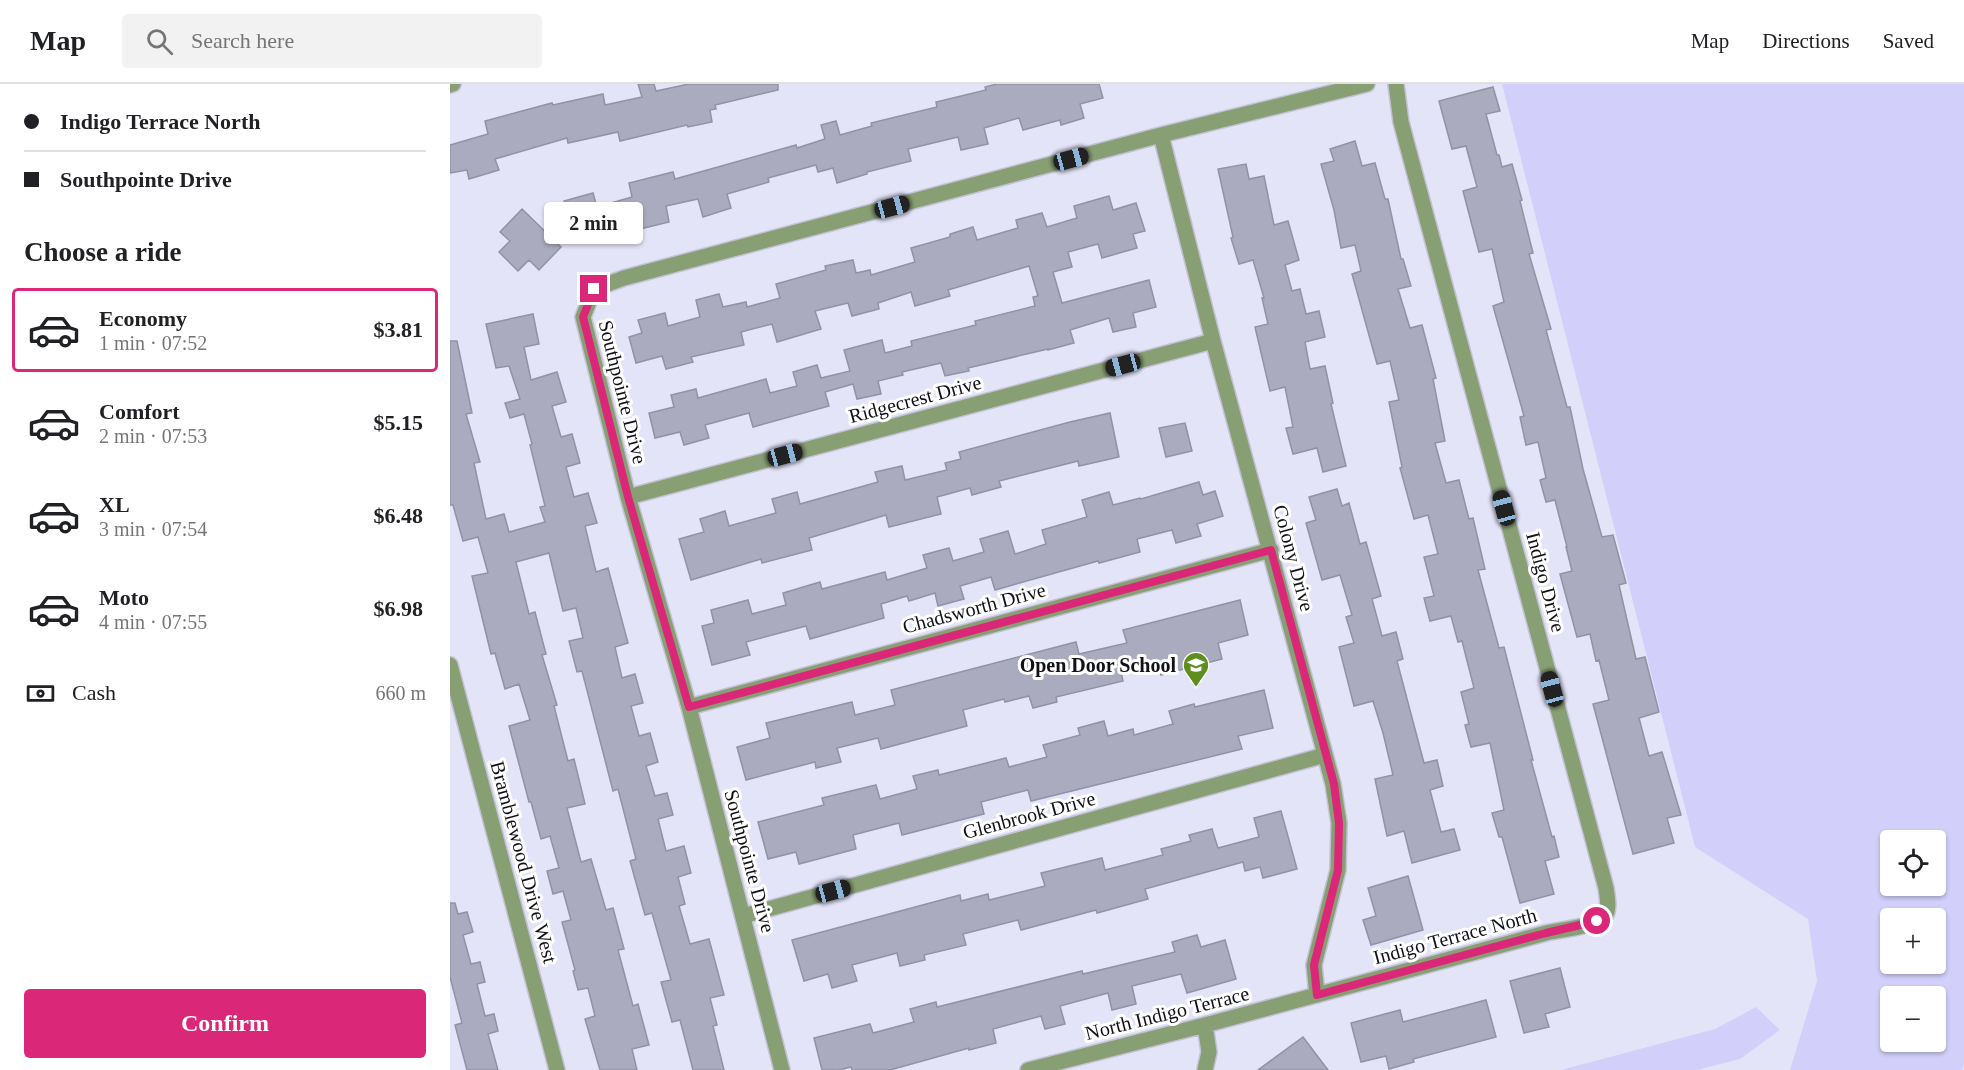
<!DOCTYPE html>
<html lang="en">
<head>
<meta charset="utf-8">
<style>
  :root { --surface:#fff; --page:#f2f2f2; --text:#202124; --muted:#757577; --line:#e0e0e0; --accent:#db2777 }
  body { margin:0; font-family:"Times New Roman",serif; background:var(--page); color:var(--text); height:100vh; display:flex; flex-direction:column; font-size:22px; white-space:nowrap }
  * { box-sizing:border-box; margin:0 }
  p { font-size:20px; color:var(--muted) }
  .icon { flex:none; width:33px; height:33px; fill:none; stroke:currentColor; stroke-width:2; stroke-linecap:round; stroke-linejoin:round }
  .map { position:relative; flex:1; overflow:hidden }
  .sheet { display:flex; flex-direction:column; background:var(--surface); width:450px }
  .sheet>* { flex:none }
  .top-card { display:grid; align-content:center; height:132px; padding:0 24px; background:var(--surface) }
  .buttons { position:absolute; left:1430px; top:746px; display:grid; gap:12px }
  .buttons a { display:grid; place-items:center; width:66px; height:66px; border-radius:6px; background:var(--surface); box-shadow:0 2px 4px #0004; font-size:30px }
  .end { position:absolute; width:27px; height:27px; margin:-14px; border:8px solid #db2777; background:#fff; box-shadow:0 0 0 3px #fff }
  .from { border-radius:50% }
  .bubble { position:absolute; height:42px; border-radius:6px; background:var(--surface); box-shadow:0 2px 4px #0004; font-size:20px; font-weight:600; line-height:42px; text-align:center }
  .car { position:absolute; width:18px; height:36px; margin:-18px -9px; border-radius:8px; box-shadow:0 0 4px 2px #0007; background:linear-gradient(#222 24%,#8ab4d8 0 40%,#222 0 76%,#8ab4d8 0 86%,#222 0) }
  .top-card b { display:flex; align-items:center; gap:21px; height:57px; font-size:22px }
  .top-card b+b { border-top:2px solid var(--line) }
  .top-card i { width:15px; height:15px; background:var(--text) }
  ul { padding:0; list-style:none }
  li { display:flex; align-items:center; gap:18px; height:84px; margin:0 12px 9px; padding:0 12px; border:3px solid transparent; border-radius:6px }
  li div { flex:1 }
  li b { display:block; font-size:22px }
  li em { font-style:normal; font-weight:600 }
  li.current { border-color:var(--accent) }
  li>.icon { width:54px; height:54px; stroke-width:1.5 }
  h2 { padding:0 24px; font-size:27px; line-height:72px }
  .pay { display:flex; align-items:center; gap:15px; height:66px; padding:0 24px; font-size:22px }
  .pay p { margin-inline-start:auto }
  .button { display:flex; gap:12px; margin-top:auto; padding:12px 24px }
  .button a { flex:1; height:69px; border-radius:6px; background:var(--accent); color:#fff; font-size:24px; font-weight:600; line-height:69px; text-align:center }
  header { display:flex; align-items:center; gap:36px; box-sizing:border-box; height:84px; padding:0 30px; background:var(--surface); border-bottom:2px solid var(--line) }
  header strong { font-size:28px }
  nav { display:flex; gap:33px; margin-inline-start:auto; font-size:21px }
  .search { width:420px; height:54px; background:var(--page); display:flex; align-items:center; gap:15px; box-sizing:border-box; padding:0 21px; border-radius:6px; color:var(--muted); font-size:22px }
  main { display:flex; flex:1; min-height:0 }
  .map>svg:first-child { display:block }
</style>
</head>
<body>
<header>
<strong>Map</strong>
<div class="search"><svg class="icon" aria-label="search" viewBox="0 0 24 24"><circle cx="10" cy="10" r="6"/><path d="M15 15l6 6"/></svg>Search here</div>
<nav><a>Map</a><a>Directions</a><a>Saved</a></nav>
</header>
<main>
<section class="sheet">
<div class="top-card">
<b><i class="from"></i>Indigo Terrace North</b>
<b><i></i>Southpointe Drive</b>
</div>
<h2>Choose a ride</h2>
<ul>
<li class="current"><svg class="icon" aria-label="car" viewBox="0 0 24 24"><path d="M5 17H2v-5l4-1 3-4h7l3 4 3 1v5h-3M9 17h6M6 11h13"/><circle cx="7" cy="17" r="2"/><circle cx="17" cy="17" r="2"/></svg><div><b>Economy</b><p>1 min · 07:52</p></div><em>$3.81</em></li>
<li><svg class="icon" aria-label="car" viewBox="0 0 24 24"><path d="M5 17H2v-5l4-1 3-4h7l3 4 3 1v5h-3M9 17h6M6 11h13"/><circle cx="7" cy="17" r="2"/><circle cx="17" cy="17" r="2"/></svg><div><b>Comfort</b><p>2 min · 07:53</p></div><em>$5.15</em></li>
<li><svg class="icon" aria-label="car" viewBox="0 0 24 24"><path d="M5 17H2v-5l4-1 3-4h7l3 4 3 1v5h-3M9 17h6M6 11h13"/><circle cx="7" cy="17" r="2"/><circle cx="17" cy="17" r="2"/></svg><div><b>XL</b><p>3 min · 07:54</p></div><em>$6.48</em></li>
<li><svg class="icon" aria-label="car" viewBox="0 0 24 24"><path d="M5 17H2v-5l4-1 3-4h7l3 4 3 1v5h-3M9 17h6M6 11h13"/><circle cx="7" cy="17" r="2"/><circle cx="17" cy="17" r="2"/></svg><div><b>Moto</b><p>4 min · 07:55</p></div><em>$6.98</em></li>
</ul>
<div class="pay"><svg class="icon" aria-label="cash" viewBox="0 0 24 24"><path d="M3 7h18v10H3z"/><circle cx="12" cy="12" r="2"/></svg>Cash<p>660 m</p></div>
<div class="button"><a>Confirm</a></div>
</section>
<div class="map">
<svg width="1514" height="986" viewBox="0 0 1514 986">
  <rect width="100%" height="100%" fill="#e4e4f9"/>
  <!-- green -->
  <path fill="#d2d0fb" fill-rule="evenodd" d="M1052 0H1514V979L1512 986H1340L1367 897 1358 835 1245 763ZM1440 756H1485V801H1440ZM1440 834H1485V879H1440ZM1440 912H1485V957H1440Z
    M1306 923 1330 946 1290 975 1247 986H1111L1265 945Z"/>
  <!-- building -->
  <path fill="#ababbf" stroke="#9292a5" stroke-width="1.5" d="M188 0H204L206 7 239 0H328V6L265 21 266 25 260 26 262 38 238 43 237 41 170 57 168 48 118 59 117 54 45 75 49 86 19 95 17 86 0 89V61L38 50 35 37 102 19 103 21 153 10 155 21 192 13Z
    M547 0H649L653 14 630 20 634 34 611 41 610 36 573 46 569 34 534 44 538 60 511 66 508 53 458 65 461 77 417 88V90L387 99 383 84 368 88 366 81 318 94 319 98 277 110 281 124 253 133 248 115 216 122 219 138 190 145 186 127 151 136 154 150 126 158 114 117 143 109 147 123 182 113 179 99 223 88 225 95 346 61 347 64 375 55 371 41 386 37 390 51 422 42 421 39 487 23 486 18 536 6 535 3Z
    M1043 3 1050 27 1036 30 1047 71H1049L1052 83 1062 80 1072 116 1070 117 1083 169 1079 170 1101 245 1096 246 1117 323H1120L1133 385 1152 453 1163 451 1176 499 1169 501 1186 575 1195 573 1209 628 1189 634 1199 672 1212 668 1231 731 1217 734 1224 759 1183 770 1143 620 1159 616 1149 576 1146 577 1140 550 1127 553 1110 490 1122 487 1116 463H1117L1105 416 1096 418 1090 396 1096 394 1088 358 1076 361 1070 333 1074 332 1043 222 1054 218 1042 165 1029 168 1013 107 1027 103 1016 62 1002 65 989 17Z
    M905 57 912 82 925 79 935 115H938L951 175H953L961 202 948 205 960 244 972 241 986 294 983 295 995 357 985 359 996 399 1009 396 1019 435 1023 434 1035 485 1028 486 1049 564 1054 563 1083 676H1081L1102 753 1104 752 1109 773 1095 777 1104 810 1070 819 1052 753H1049L1042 729 1054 726 1040 659 1021 663 1015 641 1019 640 1011 608 1024 604 1012 557 1008 558 1001 532 980 537 974 514 984 512 974 473 988 470 978 431 964 435 950 384 952 383 939 318 949 316 940 277 927 280 902 190 911 187 905 161 891 164 884 126 871 80 884 77 880 65Z
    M796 80 799 95 814 92 824 141 838 137 849 176 835 181 842 207 850 205 856 230 869 227 875 253 855 258 860 285 875 282 883 319 881 320 896 382 873 388 867 364 843 370 836 344 843 343 835 303 820 307 805 243 818 240 812 214H814L803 176 789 180 781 154 783 153 768 85Z
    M659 112 663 126 686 119 695 147 683 150 687 164 652 174 648 160 618 168 622 183 603 188 612 219 699 196 706 223 683 229 686 243 663 248 659 234 620 246 624 259 598 266V265L518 284 519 287 495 292 491 279 452 288 453 291 428 297 431 310 407 315 403 300 375 308 379 322 303 343 299 329 255 341 259 354 234 361 230 348 205 354 199 329 224 323 221 311 246 305 248 314 316 295 320 309 347 302 343 288 367 281 371 294 400 287 394 266 432 256 435 269 462 262 461 257 526 241 525 237 585 222 583 213 588 212 579 182 498 206 500 212 465 222 461 208 428 219 429 225 402 232 398 219 365 227 371 245 327 258 322 240 291 248 294 261 241 273 243 278 216 285 212 272 186 279 179 253 192 249 188 236 215 229 218 242 250 233 246 216 269 210 273 223 296 218 297 223 330 214 326 200 376 186 375 182 403 176 406 189 420 186 421 191 465 178 461 164 500 153V150L523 143 527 156 568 144 566 136 592 129 597 143 627 134 624 122Z
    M72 125 111 163 89 186 79 176 68 187 49 168 60 157 50 148Z
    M83 230 89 260 74 263 81 296 107 288 116 318 102 322 111 353 122 350 130 379 116 383 124 413 138 409 147 439 135 442 146 488 158 484 178 559 165 563 172 594 185 590 193 619 181 622 189 652 200 649 208 678 196 682 205 712 217 709 223 731 208 735 216 767 234 762 241 789 228 793 235 820 229 822 240 860 259 855 274 911 260 914 267 941 263 942 274 986H243L230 936 222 938 211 898 221 896 202 829 195 831 180 777 186 775 168 705 163 707 132 587 127 588 119 557 133 554 126 524 113 527 99 469 66 478 79 530 85 528 96 570 92 571 107 621 104 622 118 677 124 675 135 720 117 724 131 778 141 775 156 826 163 824 174 865 168 866 183 922 188 920 199 961 182 965 187 986H150L135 935 145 932 138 904 128 906 123 887 125 886 112 838 121 836 113 807 103 810 97 787 109 784 100 752 91 755 81 718H79L59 642 80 636 69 600 55 605 45 569 41 570 22 492 38 489 28 453 13 457 3 421H0V257H7L22 329 16 330 30 378 24 379 36 435 54 430 59 448 95 438 90 423 95 422 80 361 82 360 74 330 60 334 55 319 70 315 59 282 46 284 36 240Z
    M660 329 669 373 629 382 628 377 549 397 551 403 522 411 520 404 487 413 491 430 439 443 436 431 359 454 362 466 312 479 311 475 241 496 229 455 254 448 250 435 275 427 279 442 326 429 322 415 347 408 350 420 428 398 425 388 452 382 455 396 497 386 495 379 511 375 509 368 620 338Z
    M735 339 742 367 716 373 709 344Z
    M749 398 753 411 765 407 773 432 747 440 751 452 726 459 722 446 687 455 690 468 649 479 648 477 545 506 541 493 510 502 514 515 488 522 485 509 459 517 457 512 431 520 434 534 360 555 356 542 296 558 300 571 262 581 252 542 264 539 261 526 298 516 302 530 336 521 333 509 370 498 372 505 435 488 437 496 477 484 473 471 499 464 503 477 534 468 530 455 558 447 565 470 596 460 592 446 637 433 632 416 659 408 663 421 690 414 691 415Z
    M887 405 892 422 899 419 910 460 916 458 931 512 922 515 932 552 946 548 953 575 947 577 974 679 987 676 993 702 980 706 991 748 1004 745 1010 766 962 779 954 747 937 752 925 695 943 691 933 649 923 617 904 622 889 563 904 559 896 533 902 531 890 491 872 496 856 439 866 436 859 413Z
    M790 516 798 551 768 559 772 575 711 591 708 578 671 588 673 597 606 613 607 618 583 624 579 612 555 618 554 615 513 626 517 642 431 665 428 654 387 664 391 678 366 684 365 678 296 696 287 663 320 654 316 639 402 618 405 631 445 621 441 606 626 558 629 570 677 559 673 546Z
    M814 606 823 644 788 652 792 665 581 717 578 706 531 718 534 730 452 751 449 739 403 751 406 765 349 780 346 768 318 775 308 738 374 721 372 714 426 701 430 715 467 705 463 692 488 686 489 691 556 674 559 683 597 673 593 661 630 651 628 644 654 637 658 652 683 645 684 651 723 640 719 627 744 620 745 623Z
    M831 727 847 785 813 794 810 783 795 787 793 778 695 805 698 815 647 829 646 826 571 846 568 836 513 850 516 861 474 871 475 876 450 882 447 869 402 881 407 897 382 904 378 890 354 897 342 856 510 811 511 817 538 810 539 816 595 802 591 789 652 774 655 786 713 771 711 765 741 757 739 751 762 745 768 764 809 753 804 734Z
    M958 792 973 846 921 861 913 836 926 832 918 804Z
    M0 819H5L8 830 17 828 23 848 13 851 21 880 30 878 35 898 27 900 35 932 44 930 48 947 38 950 48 986H17L5 941 12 939 0 893Z
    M747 851 751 863 775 856 786 895 737 909 731 890 682 902 686 920 662 926 658 909 610 922 615 940 595 945 591 932 543 945 546 959 519 966V964L440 986H402L401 983 389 986H372L364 954 420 940 423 949 464 938 460 925 486 918 487 923 632 887 633 890 725 868 722 858Z
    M1110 884 1120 923 1095 930 1099 943 1074 949 1060 897Z
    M1036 916 1046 953 963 975 964 978 939 985 936 972 911 978 901 939 950 926 953 938Z
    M853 953 878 986H808Z"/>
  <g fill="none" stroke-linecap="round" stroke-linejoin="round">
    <!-- minor casing -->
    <g stroke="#c2c2d5" stroke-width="18">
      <path id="minor" d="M0 1 3 0
        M711 51 763 257 883 700 889 739 888 786 864 881 867 911
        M178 413 763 257
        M0 581 107 986
        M239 623 821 466
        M293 832 875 671
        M755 941 759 968 755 986
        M332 986 239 623 178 413 133 233 144 205 174 194 711 51 917 0
        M578 986 755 941 1096 849C1109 846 1148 842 1155 832 1160 825 1157 812 1156 804L951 38 946 0"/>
    </g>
    <!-- minor -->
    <use href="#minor" stroke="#889e73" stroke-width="15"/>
  </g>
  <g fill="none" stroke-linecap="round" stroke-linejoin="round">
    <!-- route -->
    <path stroke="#db2777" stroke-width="8" d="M144 205 133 233 178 413 239 623 821 466 884 700 889 739 888 786 864 881 867 911 1096 849 1147 837"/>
  </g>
  <!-- icons -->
  <defs>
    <g id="school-pin" transform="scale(1.35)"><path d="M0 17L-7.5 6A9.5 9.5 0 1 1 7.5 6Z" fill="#5f8d1f" stroke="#fff"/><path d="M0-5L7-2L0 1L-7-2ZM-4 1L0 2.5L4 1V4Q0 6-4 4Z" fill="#fff"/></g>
  </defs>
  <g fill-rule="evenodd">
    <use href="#school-pin" x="746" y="581"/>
  </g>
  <g text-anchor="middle" stroke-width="6" stroke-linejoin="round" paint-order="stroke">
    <!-- street labels -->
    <g font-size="20" fill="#101017" stroke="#fff">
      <text transform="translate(173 308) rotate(76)" y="7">Southpointe Drive</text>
      <text transform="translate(465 315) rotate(-15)" y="7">Ridgecrest Drive</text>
      <text transform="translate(844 474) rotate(75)" y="7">Colony Drive</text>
      <text transform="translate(1096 498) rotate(75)" y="7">Indigo Drive</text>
      <text transform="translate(524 524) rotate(-15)" y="7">Chadsworth Drive</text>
      <text transform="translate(579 731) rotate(-15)" y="7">Glenbrook Drive</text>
      <text transform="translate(300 777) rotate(75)" y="7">Southpointe Drive</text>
      <text transform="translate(74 778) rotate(75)" y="7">Bramblewood Drive West</text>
      <text transform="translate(1005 852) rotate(-15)" y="7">Indigo Terrace North</text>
      <text transform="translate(717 929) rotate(-14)" y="7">North Indigo Terrace</text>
    </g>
    <!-- poi labels -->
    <g font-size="20" font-weight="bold" fill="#101017" stroke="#fff" text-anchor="end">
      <text x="726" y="588">Open Door School</text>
    </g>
  </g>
</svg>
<div class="buttons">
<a><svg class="icon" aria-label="locate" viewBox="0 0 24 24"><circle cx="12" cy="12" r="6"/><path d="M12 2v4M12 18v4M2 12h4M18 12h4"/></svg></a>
<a>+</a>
<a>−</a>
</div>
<i class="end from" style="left:1147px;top:837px"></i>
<i class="end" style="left:144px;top:205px"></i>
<div class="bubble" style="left:94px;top:118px;width:99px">2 min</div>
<i class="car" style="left:621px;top:75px;rotate:75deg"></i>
<i class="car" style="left:442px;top:123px;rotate:75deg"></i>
<i class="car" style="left:673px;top:281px;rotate:255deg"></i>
<i class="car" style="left:335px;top:371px;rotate:75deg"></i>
<i class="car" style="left:1054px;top:424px;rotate:345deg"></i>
<i class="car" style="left:1102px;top:605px;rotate:345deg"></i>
<i class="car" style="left:383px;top:807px;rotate:75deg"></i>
</div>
</main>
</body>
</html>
